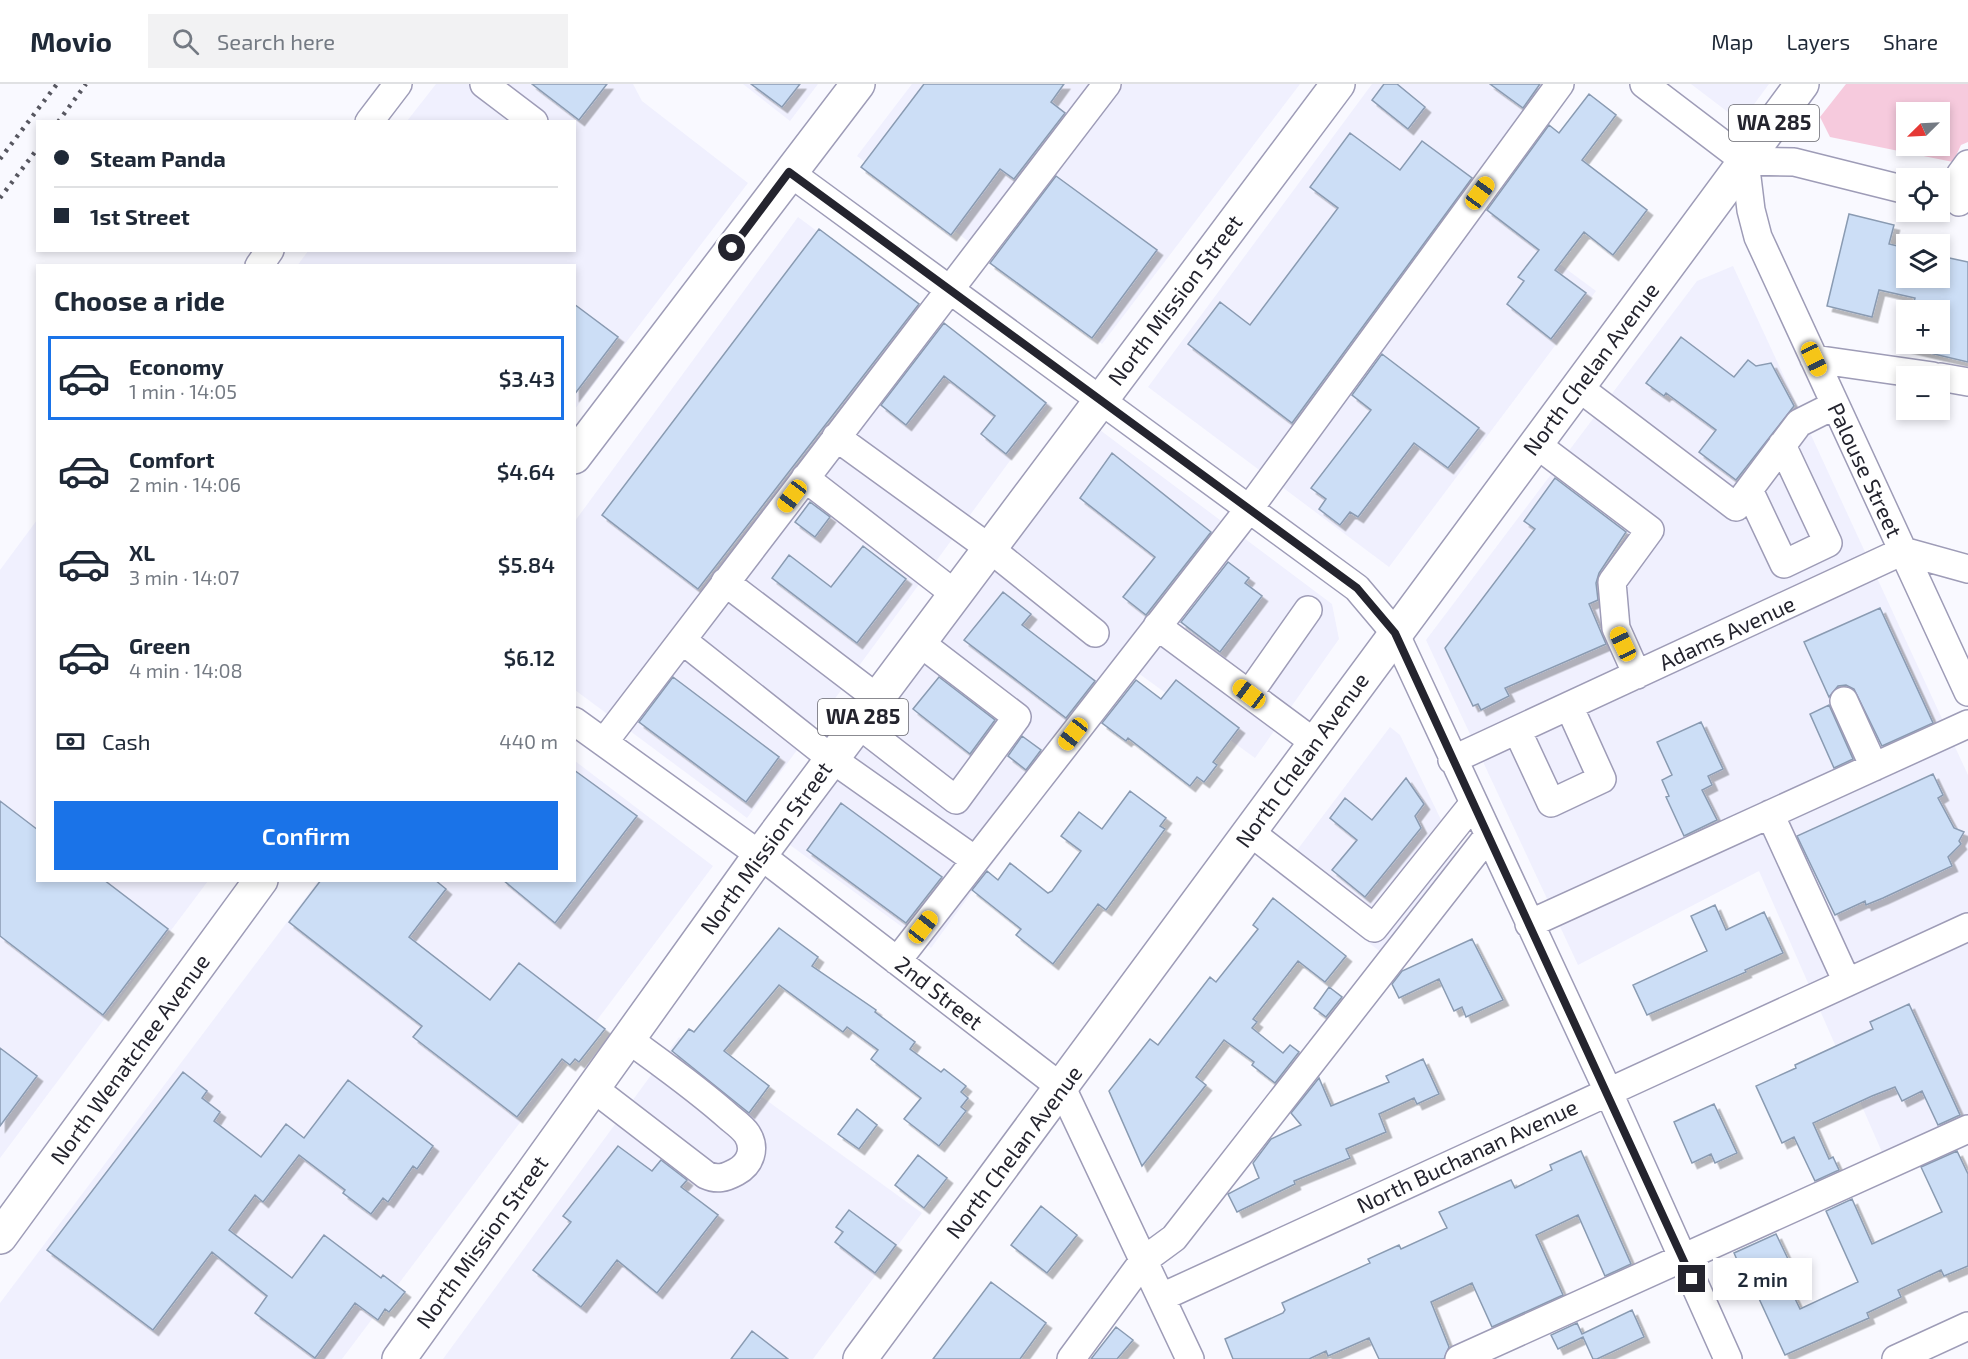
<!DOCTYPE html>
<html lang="en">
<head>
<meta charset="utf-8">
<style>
  :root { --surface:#fff; --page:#f2f2f3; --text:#1f2937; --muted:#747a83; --line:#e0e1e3; --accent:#1a73e8 }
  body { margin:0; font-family:"Exo 2",sans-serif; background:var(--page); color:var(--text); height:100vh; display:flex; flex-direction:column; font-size:22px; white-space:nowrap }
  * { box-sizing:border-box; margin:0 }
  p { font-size:20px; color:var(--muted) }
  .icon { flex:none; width:33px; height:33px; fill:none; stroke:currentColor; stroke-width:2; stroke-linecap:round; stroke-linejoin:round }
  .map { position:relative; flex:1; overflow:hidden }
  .panel { position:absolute; left:36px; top:180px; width:540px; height:618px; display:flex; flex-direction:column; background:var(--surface); border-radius:0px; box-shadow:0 3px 9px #0003 }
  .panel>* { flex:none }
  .banner { position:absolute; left:36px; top:36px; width:540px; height:132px; border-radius:0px; box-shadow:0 3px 9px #0003; display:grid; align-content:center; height:132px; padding:0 18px; background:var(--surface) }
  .needle { width:39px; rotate:246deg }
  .tools { position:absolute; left:1896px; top:18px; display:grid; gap:12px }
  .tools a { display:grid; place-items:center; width:54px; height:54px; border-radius:0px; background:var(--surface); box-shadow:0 3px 9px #0003; font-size:30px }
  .end { position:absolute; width:27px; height:27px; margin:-14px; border:8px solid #24242e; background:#fff; box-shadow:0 0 0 3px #fff }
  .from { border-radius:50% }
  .bubble { position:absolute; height:42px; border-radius:0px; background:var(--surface); box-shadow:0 3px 9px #0003; font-size:20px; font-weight:600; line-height:42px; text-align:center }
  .car { position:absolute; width:18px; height:36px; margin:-18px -9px; border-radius:8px; box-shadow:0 0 4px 2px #0007; background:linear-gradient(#f5c518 24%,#345 0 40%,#f5c518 0 76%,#345 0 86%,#f5c518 0) }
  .banner b { display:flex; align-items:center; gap:21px; height:57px; font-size:22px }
  .banner b+b { border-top:2px solid var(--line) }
  .banner i { width:15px; height:15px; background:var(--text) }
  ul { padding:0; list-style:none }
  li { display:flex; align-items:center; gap:18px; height:84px; margin:0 12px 9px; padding:0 6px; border:3px solid transparent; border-radius:0px }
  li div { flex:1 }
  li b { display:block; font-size:22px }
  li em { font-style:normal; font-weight:600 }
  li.selected { border-color:var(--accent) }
  li>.icon { width:54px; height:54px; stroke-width:1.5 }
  h2 { padding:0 18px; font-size:27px; line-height:72px }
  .pay { display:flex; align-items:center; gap:15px; height:66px; padding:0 18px; font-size:22px }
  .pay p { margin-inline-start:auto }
  .action { display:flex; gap:12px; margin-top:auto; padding:12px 18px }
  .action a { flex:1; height:69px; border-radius:0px; background:var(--accent); color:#fff; font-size:24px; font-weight:600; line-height:69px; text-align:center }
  header { display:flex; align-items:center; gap:36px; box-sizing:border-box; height:84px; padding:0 30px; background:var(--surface); border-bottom:2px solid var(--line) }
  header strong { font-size:28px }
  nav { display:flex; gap:33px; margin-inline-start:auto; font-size:21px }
  .search { width:420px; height:54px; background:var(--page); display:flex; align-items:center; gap:15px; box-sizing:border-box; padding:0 21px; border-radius:0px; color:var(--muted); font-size:22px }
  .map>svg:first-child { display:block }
</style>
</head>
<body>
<header>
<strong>Movio</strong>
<div class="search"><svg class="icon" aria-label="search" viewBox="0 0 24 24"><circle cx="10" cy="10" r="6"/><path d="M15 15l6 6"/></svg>Search here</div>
<nav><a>Map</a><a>Layers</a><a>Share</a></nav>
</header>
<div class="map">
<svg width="1968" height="1275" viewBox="0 0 1968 1275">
  <defs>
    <filter id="shadow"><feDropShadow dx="5.5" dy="5.5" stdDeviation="0" flood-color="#0004"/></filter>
  </defs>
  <rect width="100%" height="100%" fill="#f9f9ff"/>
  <!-- built -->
  <path fill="#f0f0fe" d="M436 0H633L642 17 748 99 575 325 574 182H297L308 167 574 166V38L407 37Z
    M743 0H818L790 37Z
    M912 0H1300L1102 260 857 72Z
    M1372 0H1572L1575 3 1484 124 1596 207 1389 483 1148 303Z
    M1691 0H1769L1741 38Z
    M798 133 1051 321 747 734 575 606V437Z
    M1733 182 1968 691V1058L1892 1091 1759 787 1578 881 1426 556 1697 197Z
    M1100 346 1332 520 1339 555 1255 674 1134 586 931 864 790 761Z
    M37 436 38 796 208 797 0 1074V486Z
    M1390 643 1400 651 1459 773 1386 872 1279 790Z
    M575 677 713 782 342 1275H0V1219L318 797 574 796Z
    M679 953 922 1129 813 1275H443Z"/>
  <!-- green -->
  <path fill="#f6cadd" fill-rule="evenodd" d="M1846 0H1968V58L1961 61 1953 78 1830 53 1820 33ZM1906 28H1940V62H1906Z"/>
  <!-- building -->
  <path fill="#ccdef6" stroke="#8a9bb2" stroke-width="1.5" filter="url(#shadow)" d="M532 0H607L579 36Z
    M751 0H800L782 23Z
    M924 0H1064L1051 18 1065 29 1014 95 1000 85 951 151 861 83Z
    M1384 0H1397L1425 23 1408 45 1372 16Z
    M1490 0H1540L1523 24Z
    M1589 10 1616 31 1582 76 1647 126 1613 171 1584 148 1555 186 1586 209 1551 255 1507 220 1524 197 1518 193 1539 166 1487 126 1549 41 1559 49Z
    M1350 49 1400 86 1422 57 1472 94 1292 339 1188 260 1220 218 1250 241 1338 124 1310 103Z
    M1056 92 1157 166 1092 254 990 179Z
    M1849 130 1894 141 1889 160 1906 164V194H1940V172L1968 178V278L1904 263 1906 251V260H1940V226H1912L1915 214 1879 206 1872 233 1827 222Z
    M819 145 919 220 698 505 602 431Z
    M574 220 618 253 574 311Z
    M944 239 1046 319 1006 370 981 350 995 332 944 292 906 341 881 321Z
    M1681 253 1734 293 1748 276 1756 282 1771 279 1794 322 1736 396 1699 368 1716 346 1666 309 1664 312 1646 299Z
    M1382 270 1479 344 1448 384 1414 359 1358 433 1350 428 1340 441 1319 425 1326 415 1311 404 1371 326 1352 311Z
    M1112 369 1211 448 1146 531 1123 513 1155 473 1080 414Z
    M1555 394 1626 448 1599 489 1596 499 1598 516 1589 520 1606 560 1505 604 1509 612 1481 626 1478 620 1473 622 1445 564 1535 445 1524 437Z
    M810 418 830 433 815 453 795 438Z
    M863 462 906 495 857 559 772 494 789 471 831 503Z
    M1228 478 1249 494 1245 499 1262 512 1220 568 1181 538Z
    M1003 508 1031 530 1022 541 1095 597 1066 634 964 556Z
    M1880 524 1933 639 1882 662 1854 605 1846 601 1838 602 1829 613 1804 558Z
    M673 593 779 673 746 718 639 638Z
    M939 593 995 636 970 670 913 625Z
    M1136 596 1161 615 1176 596 1239 644 1213 678 1217 681 1204 698 1197 693 1190 702 1128 654 1126 657 1102 639Z
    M1829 621 1853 675 1834 684 1810 630Z
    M1701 638 1723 685 1708 692 1712 701 1702 706 1717 736 1684 752 1666 713 1669 712 1662 696 1672 691 1657 658Z
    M1022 652 1041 666 1026 686 1008 672Z
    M574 686 637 732 555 839 503 796H574Z
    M1933 690 1943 711 1938 714 1954 744 1964 748 1959 757 1961 760 1948 773 1952 782 1883 814 1866 821 1865 817 1835 831 1797 752Z
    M1406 694 1424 720 1415 732 1421 744 1365 813 1332 786 1357 756 1330 734 1345 714 1372 736Z
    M1130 707 1166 734 1160 742 1165 745 1106 826 1098 820 1053 880 1016 851 1021 845 972 806 987 787 998 796 1010 779 1048 809 1052 807 1081 767 1061 752 1079 728 1102 745Z
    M0 717 38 746V796H104L168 845 103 931 0 852Z
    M841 719 942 793 906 839 807 766Z
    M321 796H435L446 805 409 853 490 916 519 879 605 945 579 978 575 975 570 981 562 975 517 1033 413 953 422 942 289 838Z
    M1273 814 1346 872 1325 898 1298 877 1253 935 1257 938 1252 944 1283 969 1290 961 1299 968 1275 999 1252 981 1254 978 1224 956 1196 993 1206 1001 1142 1082 1109 1007 1150 955 1158 961 1210 893 1216 898 1258 845 1253 841Z
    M1715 821 1726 846 1764 828 1783 869 1745 886 1746 888 1647 931 1633 901 1707 867 1691 832Z
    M779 844 818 873 812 882 876 926 875 928 915 958 910 965 941 988 944 985 966 1002 961 1008 968 1014 961 1023 966 1027 939 1062 904 1035 921 1014 871 975 878 966 847 943 843 948 779 901 724 967 769 1002 749 1029 672 967 689 945 694 948Z
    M1472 855 1503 916 1466 933 1462 923 1454 927 1439 895 1399 914 1392 900 1402 887Z
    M1329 903 1342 913 1326 933 1314 924Z
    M1909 920 1960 1031 1938 1041 1922 1007 1902 1017 1895 1003 1872 1012 1813 1039 1829 1075 1833 1073 1839 1086 1815 1097 1794 1053 1782 1059 1756 1002 1796 984 1795 981 1873 945 1870 938Z
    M0 964 37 992 0 1042Z
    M1423 975 1439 1010 1417 1020 1414 1014 1379 1030 1386 1048 1346 1065 1350 1074 1294 1097 1295 1100 1237 1128 1228 1110 1259 1094 1253 1079 1271 1055 1301 1041 1291 1029 1319 994 1331 1022 1389 998 1386 992Z
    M183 988 207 1007 202 1014 220 1028 214 1037 261 1073 286 1040 304 1054 348 996 433 1062 417 1085 413 1082 388 1118 383 1114 371 1130 343 1109 345 1106 299 1071 263 1118 255 1111 229 1146 292 1194 324 1151 381 1194 383 1191 405 1208 389 1228 385 1225 378 1236 355 1219 315 1274 255 1229 267 1212 212 1168 153 1246 47 1166Z
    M1714 1020 1737 1069 1715 1079 1711 1070 1692 1079 1674 1038Z
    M857 1025 877 1041 859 1065 838 1050Z
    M618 1062 652 1087 661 1076 687 1096 681 1103 718 1131 657 1209 617 1176 581 1223 533 1186 571 1138 563 1132Z
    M1581 1067 1631 1180 1605 1192 1578 1131 1536 1151 1563 1211 1492 1243 1472 1199 1431 1218 1449 1263 1444 1275H1379L1369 1254 1328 1272 1326 1267 1309 1275H1233L1225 1255 1283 1229 1285 1226 1282 1219 1370 1179 1368 1175 1399 1161 1401 1165 1447 1144 1439 1128 1511 1096 1515 1104 1552 1086 1550 1081Z
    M1957 1067 1968 1090V1182L1944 1192 1941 1186 1898 1206 1901 1213 1867 1229 1869 1234 1785 1271 1749 1193 1745 1194 1734 1169 1776 1150 1788 1175 1778 1179 1800 1225 1858 1198 1826 1127 1852 1115 1872 1160 1942 1128 1921 1083Z
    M918 1071 947 1094 924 1124 895 1101Z
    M1041 1122 1077 1151 1047 1189 1011 1161Z
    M849 1126 896 1161 875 1189 835 1158 843 1148 836 1143Z
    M991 1198 1046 1239 1020 1275H933Z
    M1632 1226 1644 1253 1597 1275H1593L1583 1253 1558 1265 1551 1251 1577 1239 1582 1250Z
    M1116 1243 1133 1256 1117 1275H1091Z
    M752 1247 788 1275H731Z"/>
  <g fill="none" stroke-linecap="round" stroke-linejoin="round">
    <!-- minor casing -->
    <g stroke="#9e9cb7" stroke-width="30">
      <path id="minor" d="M484 0 534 38
        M1644 0 1745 77 1751 126 1758 153 1968 608
        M369 38 398 0
        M1745 77 1794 78 1906 106
        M789 88 1342 493 1357 504 1395 549 1608 1007 1728 1275
        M1959 118 1960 91 1968 80
        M259 182 270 166
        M1814 275 1933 292
        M1940 293 1968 298
        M1578 303 1736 423 1799 339 1835 321
        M836 353 989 464 1095 549
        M1536 360 1650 446 1612 498 1616 544 1637 591
        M805 394 955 510
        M1749 406 1784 480 1828 459 1782 361
        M1903 467 1968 485
        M725 498 877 614
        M1157 542 1315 659
        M682 556 832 675 975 776
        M1249 610 1308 526
        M1844 617 1874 683
        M574 637 760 771 1062 1004 1190 1275
        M858 640 956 716 1017 633 919 558
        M1517 646 1551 719 1602 695 1569 622
        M604 658 1107 0
        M1452 676 1903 467
        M1770 730 1847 898
        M1250 748 1374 844 1473 720
        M1529 840 1968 640
        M897 877 1249 425 1560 0
        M593 1004 706 1091C717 1096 725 1094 736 1088 751 1080 756 1064 747 1050 743 1044 735 1038 730 1034 698 1005 662 980 628 955
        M1162 1213 1968 843
        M1071 1275 1144 1176 1174 1154 1488 752
        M1459 1275 1968 1045
        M1896 1275 1968 1242"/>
    </g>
    <!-- major casing -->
    <g stroke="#9e9cb7" stroke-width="36">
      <path id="major" d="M574 373 858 0
        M0 1153 261 796
        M399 1275 760 771 1338 0
        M860 1275 1802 0"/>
    </g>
    <!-- minor -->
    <use href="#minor" stroke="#fff" stroke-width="27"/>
    <!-- major -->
    <use href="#major" stroke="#fff" stroke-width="33"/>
    <!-- rail -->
    <path stroke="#575760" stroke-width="4.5" stroke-dasharray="3 6" stroke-linecap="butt" d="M58 38 86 0
      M0 75 57 0
      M0 114 38 64"/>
  </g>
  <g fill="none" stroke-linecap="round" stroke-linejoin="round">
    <!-- route -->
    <path stroke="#24242e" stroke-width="8" d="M732 164 789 88 1357 504 1395 549 1692 1195"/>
  </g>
  <g text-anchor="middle" stroke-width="4.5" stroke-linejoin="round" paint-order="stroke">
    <!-- shield labels -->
    <g fill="#fff" stroke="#66666d" stroke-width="1.5">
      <rect x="1729" y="21" width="90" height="36" rx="4.5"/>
      <rect x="818" y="615" width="90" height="36" rx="4.5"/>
    </g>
    <g font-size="21" font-weight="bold" fill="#24242e">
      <text x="1774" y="46">WA 285</text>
      <text x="863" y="640">WA 285</text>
    </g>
    <!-- street labels -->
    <g font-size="22" fill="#24242e" stroke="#fff">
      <text transform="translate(1175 216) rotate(-53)" y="8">North Mission Street</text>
      <text transform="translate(1591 285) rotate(-53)" y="8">North Chelan Avenue</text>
      <text transform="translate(1865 386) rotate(65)" y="8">Palouse Street</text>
      <text transform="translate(1727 549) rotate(-25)" y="8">Adams Avenue</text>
      <text transform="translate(1302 676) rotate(-54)" y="8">North Chelan Avenue</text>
      <text transform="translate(766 764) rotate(-54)" y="8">North Mission Street</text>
      <text transform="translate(939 909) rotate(38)" y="8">2nd Street</text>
      <text transform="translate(130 975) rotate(-54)" y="8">North Wenatchee Avenue</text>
      <text transform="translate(1014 1068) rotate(-53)" y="8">North Chelan Avenue</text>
      <text transform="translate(1467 1072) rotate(-25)" y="8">North Buchanan Avenue</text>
      <text transform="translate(482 1158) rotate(-54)" y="8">North Mission Street</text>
    </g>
  </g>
</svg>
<div class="tools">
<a><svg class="needle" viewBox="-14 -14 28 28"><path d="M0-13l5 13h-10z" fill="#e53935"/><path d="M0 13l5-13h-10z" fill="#747a83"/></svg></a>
<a><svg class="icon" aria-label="locate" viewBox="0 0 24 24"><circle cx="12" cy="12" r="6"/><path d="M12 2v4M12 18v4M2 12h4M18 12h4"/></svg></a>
<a><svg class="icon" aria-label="layers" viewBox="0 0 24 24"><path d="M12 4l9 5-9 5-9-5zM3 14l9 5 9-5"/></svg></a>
<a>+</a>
<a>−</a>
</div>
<i class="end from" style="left:732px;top:164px"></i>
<i class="end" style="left:1692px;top:1195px"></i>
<div class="bubble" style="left:1713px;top:1174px;width:99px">2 min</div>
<i class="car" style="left:1480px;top:109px;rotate:36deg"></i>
<i class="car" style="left:1814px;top:275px;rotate:155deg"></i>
<i class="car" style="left:792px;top:412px;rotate:217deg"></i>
<i class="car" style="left:1623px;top:560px;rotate:335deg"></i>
<i class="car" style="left:1249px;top:610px;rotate:307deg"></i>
<i class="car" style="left:1073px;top:650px;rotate:218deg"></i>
<i class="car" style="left:923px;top:843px;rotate:38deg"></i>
<div class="banner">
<b><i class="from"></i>Steam Panda</b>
<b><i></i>1st Street</b>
</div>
<section class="panel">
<h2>Choose a ride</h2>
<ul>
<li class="selected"><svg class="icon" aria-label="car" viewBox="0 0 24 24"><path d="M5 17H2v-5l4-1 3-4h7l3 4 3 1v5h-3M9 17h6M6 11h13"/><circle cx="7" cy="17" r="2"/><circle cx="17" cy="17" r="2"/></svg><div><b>Economy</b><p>1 min · 14:05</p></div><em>$3.43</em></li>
<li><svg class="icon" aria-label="car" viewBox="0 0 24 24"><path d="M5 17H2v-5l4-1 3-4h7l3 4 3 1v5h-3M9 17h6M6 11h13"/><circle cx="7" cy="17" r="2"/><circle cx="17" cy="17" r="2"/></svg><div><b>Comfort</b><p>2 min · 14:06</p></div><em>$4.64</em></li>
<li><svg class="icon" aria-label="car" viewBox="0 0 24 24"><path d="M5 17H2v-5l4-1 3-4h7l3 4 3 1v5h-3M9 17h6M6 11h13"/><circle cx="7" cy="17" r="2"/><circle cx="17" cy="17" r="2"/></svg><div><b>XL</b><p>3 min · 14:07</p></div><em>$5.84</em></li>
<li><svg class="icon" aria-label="car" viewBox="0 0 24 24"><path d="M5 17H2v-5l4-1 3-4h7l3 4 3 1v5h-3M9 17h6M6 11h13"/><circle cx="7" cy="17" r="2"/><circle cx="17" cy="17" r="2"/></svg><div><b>Green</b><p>4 min · 14:08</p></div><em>$6.12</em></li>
</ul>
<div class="pay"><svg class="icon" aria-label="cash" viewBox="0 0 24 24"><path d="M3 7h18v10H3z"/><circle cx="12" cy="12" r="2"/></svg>Cash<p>440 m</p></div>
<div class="action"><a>Confirm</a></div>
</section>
</div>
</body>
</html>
